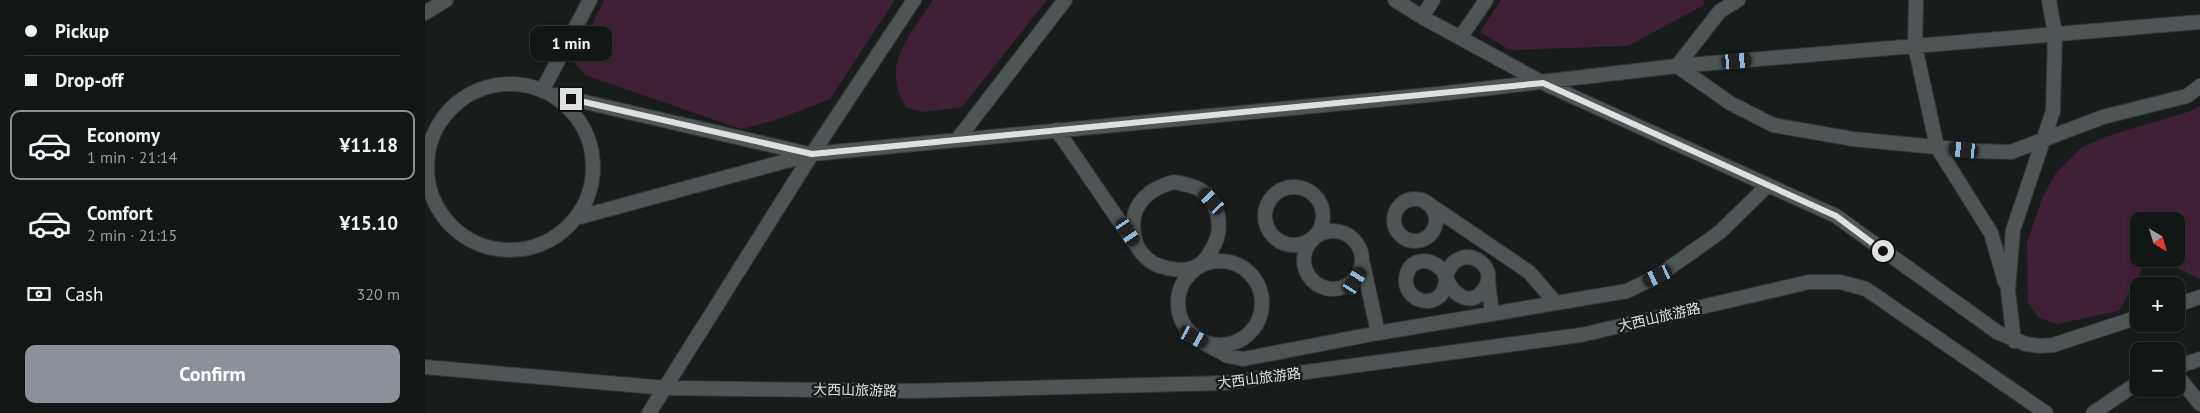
<!DOCTYPE html>
<html lang="en">
<head>
<meta charset="utf-8">
<style>
  :root { --surface:#121615; --page:#1f2322; --text:#f1f3f6; --muted:#9c9fa0; --line:#313534; --accent:#8c9099 }
  body { margin:0; font-family:"PT Sans","Noto Sans SC",sans-serif; background:var(--page); color:var(--text); height:100vh; display:flex; flex-direction:column; font-size:19px; white-space:nowrap }
  * { box-sizing:border-box; margin:0 }
  p { font-size:16px; color:var(--muted) }
  .icon { flex:none; width:28px; height:28px; fill:none; stroke:currentColor; stroke-width:2; stroke-linecap:round; stroke-linejoin:round }
  .map { position:relative; flex:1; overflow:hidden }
  .details { display:flex; flex-direction:column; background:var(--surface); width:425px }
  .details>* { flex:none }
  .guide { display:grid; align-content:center; height:110px; padding:0 25px; background:var(--surface) }
  .needle { width:32px; rotate:142deg }
  .controls { position:absolute; left:1705px; top:212px; display:grid; gap:10px }
  .controls a { display:grid; place-items:center; width:55px; height:55px; border-radius:10px; background:var(--surface); box-shadow:0 1px 4px #0004,0 0 0 1px var(--line); font-size:25px }
  .end { position:absolute; width:22px; height:22px; margin:-11px; border:6px solid #dee1e0; background:#111; box-shadow:0 0 0 2px #111 }
  .from { border-radius:50% }
  .bubble { position:absolute; height:35px; border-radius:10px; background:var(--surface); box-shadow:0 1px 4px #0004,0 0 0 1px var(--line); font-size:16px; font-weight:700; line-height:35px; text-align:center }
  .car { position:absolute; width:15px; height:30px; margin:-15px -8px; border-radius:6px; box-shadow:0 0 4px 1px #0007; background:linear-gradient(#222 24%,#8ab4d8 0 40%,#222 0 76%,#8ab4d8 0 86%,#222 0) }
  .guide b { display:flex; align-items:center; gap:18px; height:48px; font-size:19px }
  .guide b+b { border-top:1px solid var(--line) }
  .guide i { width:12px; height:12px; background:var(--text) }
  ul { padding:0; list-style:none }
  li { display:flex; align-items:center; gap:15px; height:70px; margin:0 10px 8px; padding:0 15px; border:2px solid transparent; border-radius:10px }
  li div { flex:1 }
  li b { display:block; font-size:19px }
  li em { font-style:normal; font-weight:700 }
  li.on { border-color:var(--accent) }
  li>.icon { width:45px; height:45px; stroke-width:1.5 }
  .pay { display:flex; align-items:center; gap:12px; height:55px; padding:0 25px; font-size:19px }
  .pay p { margin-inline-start:auto }
  .button { display:flex; gap:10px; margin-top:auto; padding:10px 25px }
  .button a { flex:1; height:58px; border-radius:10px; background:var(--accent); color:#fff; font-size:20px; font-weight:700; line-height:58px; text-align:center }
  main { display:flex; flex:1; min-height:0 }
  .map>svg:first-child { display:block }
</style>
</head>
<body>
<main>
<section class="details">
<div class="guide">
<b><i class="from"></i>Pickup</b>
<b><i></i>Drop-off</b>
</div>
<ul>
<li class="on"><svg class="icon" aria-label="car" viewBox="0 0 24 24"><path d="M5 17H2v-5l4-1 3-4h7l3 4 3 1v5h-3M9 17h6M6 11h13"/><circle cx="7" cy="17" r="2"/><circle cx="17" cy="17" r="2"/></svg><div><b>Economy</b><p>1 min · 21:14</p></div><em>¥11.18</em></li>
<li><svg class="icon" aria-label="car" viewBox="0 0 24 24"><path d="M5 17H2v-5l4-1 3-4h7l3 4 3 1v5h-3M9 17h6M6 11h13"/><circle cx="7" cy="17" r="2"/><circle cx="17" cy="17" r="2"/></svg><div><b>Comfort</b><p>2 min · 21:15</p></div><em>¥15.10</em></li>
</ul>
<div class="pay"><svg class="icon" aria-label="cash" viewBox="0 0 24 24"><path d="M3 7h18v10H3z"/><circle cx="12" cy="12" r="2"/></svg>Cash<p>320 m</p></div>
<div class="button"><a>Confirm</a></div>
</section>
<div class="map">
<svg width="1775" height="413" viewBox="0 0 1775 413">
  <rect width="100%" height="100%" fill="#181d1c"/>
  <!-- green -->
  <path fill="#3f2035" d="M179 0H470L405 99 351 120 316 129 160 75 149 62Z
    M508 0H622L537 107 499 112 482 108C454 65 485 36 508 0Z
    M1076 0H1278L1279 5 1203 46 1085 50 1055 32Z
    M1775 106V279L1733 259H1751V221H1714V259H1722L1694 311 1632 324 1614 318 1603 303 1602 242 1618 196 1631 173 1657 147 1683 136 1766 111Z"/>
  <g fill="none" stroke-linecap="round" stroke-linejoin="round">
    <!-- minor casing -->
    <g stroke="#343737" stroke-width="16">
      <path id="minor" d="M970 0 997 17 1118 83 1411 216 1572 332 1601 344 1615 346 1628 345 1714 317
        M1313 0 1295 11 1252 66 1305 103 1348 125 1428 139 1553 151 1586 152 1678 117 1762 96 1775 86
        M1491 0 1490 46 1512 147 1566 233 1580 282
        M0 13 21 0
        M997 17 1008 0
        M1035 38 1061 0
        M2 167a83 83 0 1 1 166 0a83 83 0 1 1-166 0Z
        M117 91 165 0
        M130 95 384 154
        M632 130 708 241
        M532 140 640 0
        M749 182C758 184 766 185 774 189 795 201 799 230 787 249 784 255 778 263 772 266 762 272 746 270 735 266 725 263 715 254 711 243 701 211 718 190 749 182Z
        M840 216a29 29 0 1 1 58 0a29 29 0 1 1-58 0Z
        M969 220a21 21 0 1 1 42 0a21 21 0 1 1-42 0Z
        M1002 203 1104 272 1131 303
        M151 218 387 154 1013 94 1252 66 1775 22
        M879 260a29 29 0 1 1 58 0a29 29 0 1 1-58 0Z
        M753 303a42 42 0 1 1 84 0a42 42 0 1 1-84 0Z
        M938 264 953 333
        M1021 277C1013 257 984 254 981 278 979 297 1001 308 1015 296 1022 288 1020 280 1023 271 1036 242 1075 264 1060 288 1047 309 1027 295 1021 277
        M1063 281 1067 314
        M1751 305 1775 297
        M1589 341 1583 290 1588 230 1628 111 1630 34 1624 0
        M779 343 803 356 818 359 953 333 1202 291 1233 276 1295 232 1343 185
        M1751 367 1775 359
        M1751 374 1775 404
        M224 413 387 154 489 0
        M1668 413 1714 382"/>
    </g>
    <!-- tertiary casing -->
    <g stroke="#343737" stroke-width="16">
      <path id="tertiary" d="M0 367 241 388 486 391 799 383 1156 335 1384 282H1415L1441 289 1621 413"/>
    </g>
    <!-- minor -->
    <use href="#minor" stroke="#4f5454" stroke-width="14"/>
    <!-- tertiary -->
    <use href="#tertiary" stroke="#4f5454" stroke-width="14"/>
  </g>
  <g fill="none" stroke-linecap="round" stroke-linejoin="round">
    <!-- route -->
    <path stroke="#dee1e0" stroke-width="6" d="M146 99 387 154 1118 83 1411 216 1458 251"/>
  </g>
  <g text-anchor="middle" stroke-width="5" stroke-linejoin="round" paint-order="stroke">
    <!-- street labels -->
    <g font-size="14" fill="#dee1e0" stroke="#181d1c">
      <text transform="translate(1234 317) rotate(-13)" y="5">大西山旅游路</text>
      <text transform="translate(834 378) rotate(-7)" y="5">大西山旅游路</text>
      <text transform="translate(430 390) rotate(1)" y="5">大西山旅游路</text>
    </g>
  </g>
</svg>
<div class="controls">
<a><svg class="needle" viewBox="-14 -14 28 28"><path d="M0-13l5 13h-10z" fill="#e53935"/><path d="M0 13l5-13h-10z" fill="#9c9fa0"/></svg></a>
<a>+</a>
<a>−</a>
</div>
<i class="end from" style="left:1458px;top:251px"></i>
<i class="end" style="left:146px;top:99px"></i>
<div class="bubble" style="left:105px;top:26px;width:82px">1 min</div>
<i class="car" style="left:1312px;top:61px;rotate:85deg"></i>
<i class="car" style="left:1539px;top:150px;rotate:276deg"></i>
<i class="car" style="left:787px;top:201px;rotate:317deg"></i>
<i class="car" style="left:703px;top:232px;rotate:147deg"></i>
<i class="car" style="left:1233px;top:276px;rotate:245deg"></i>
<i class="car" style="left:930px;top:281px;rotate:32deg"></i>
<i class="car" style="left:769px;top:337px;rotate:118deg"></i>
</div>
</main>
</body>
</html>
